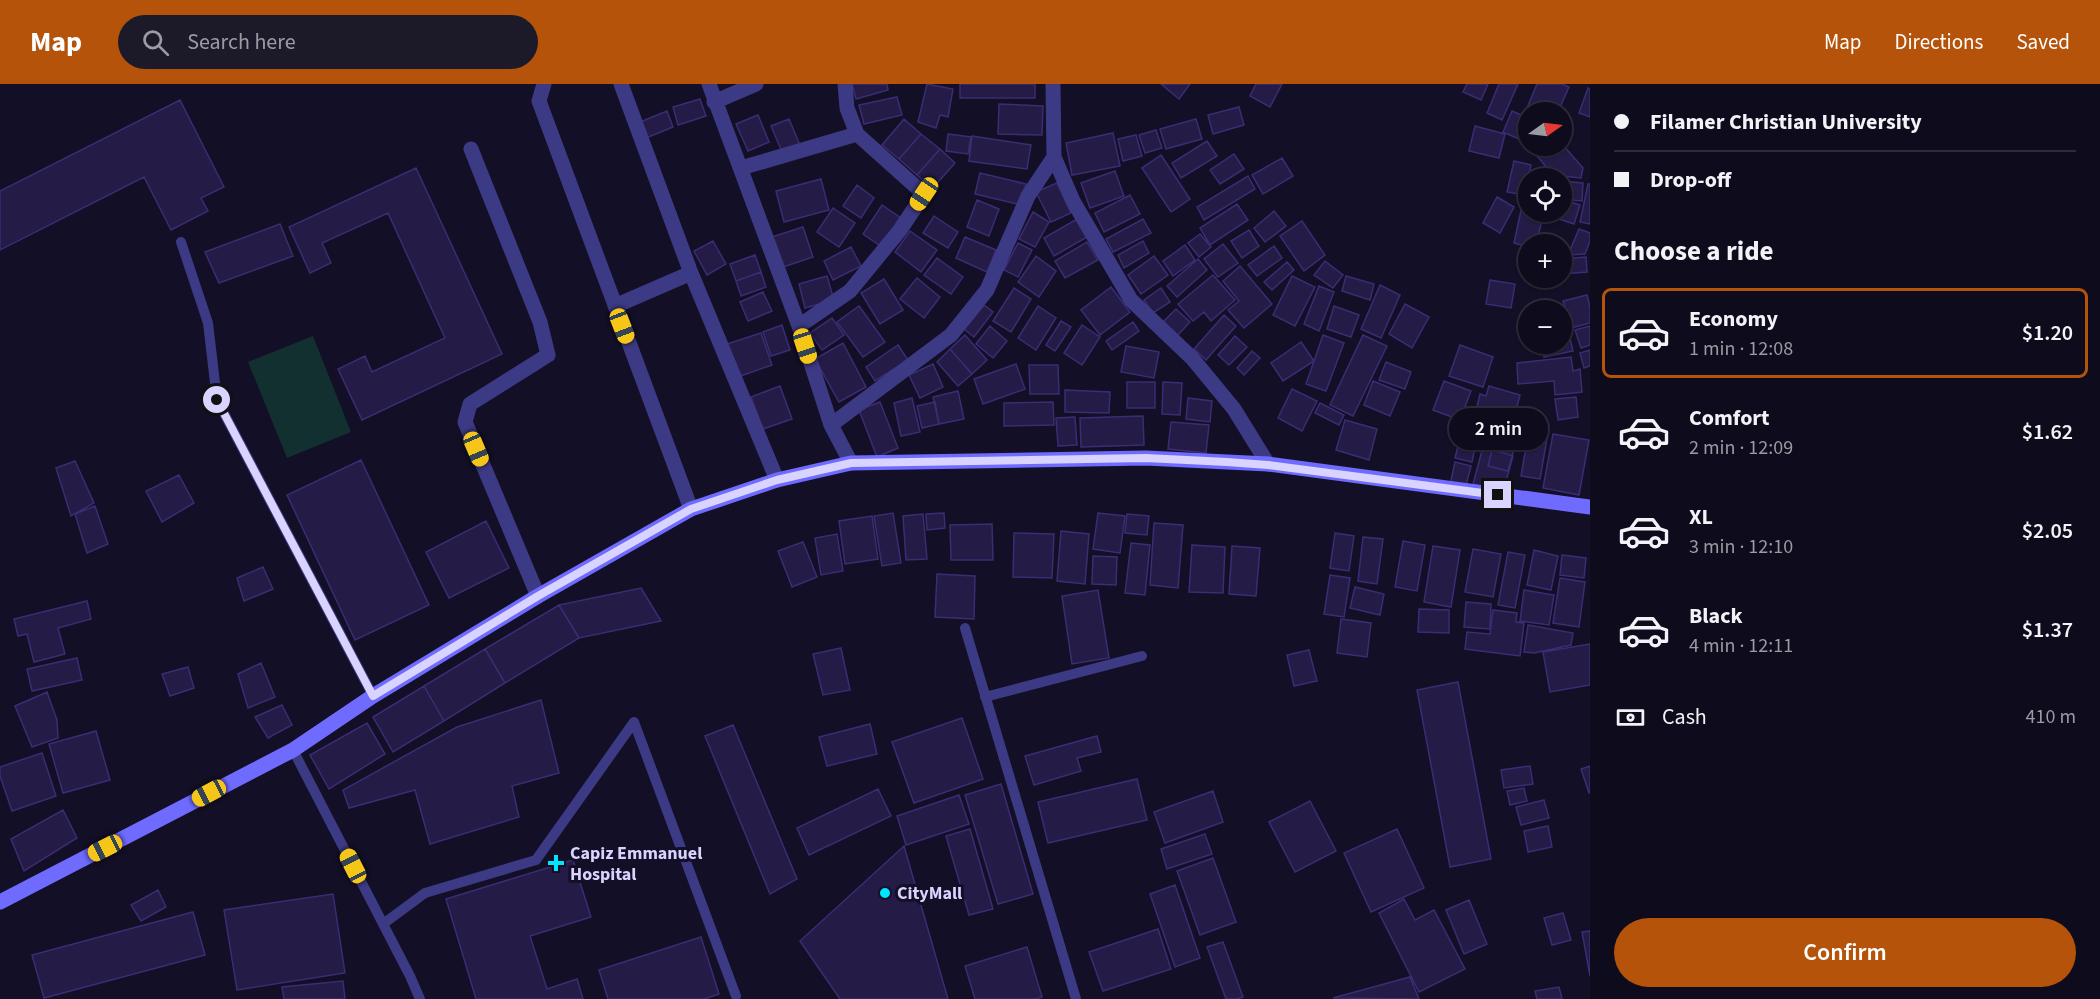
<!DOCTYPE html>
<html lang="en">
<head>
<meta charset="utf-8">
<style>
  :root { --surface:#0e0b1c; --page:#1c1929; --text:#f1f3f6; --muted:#9b9ba3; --line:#2e2b3b; --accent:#b45309 }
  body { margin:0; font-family:"Source Sans 3",sans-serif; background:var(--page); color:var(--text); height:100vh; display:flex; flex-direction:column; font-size:22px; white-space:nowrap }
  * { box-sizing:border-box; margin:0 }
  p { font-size:20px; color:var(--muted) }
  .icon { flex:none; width:33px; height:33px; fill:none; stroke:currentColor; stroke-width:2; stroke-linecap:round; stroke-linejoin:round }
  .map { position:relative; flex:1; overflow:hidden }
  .panel { display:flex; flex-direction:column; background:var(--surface); width:510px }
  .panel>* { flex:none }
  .banner { display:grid; align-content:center; height:132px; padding:0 24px; background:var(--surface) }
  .needle { width:39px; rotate:76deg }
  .buttons { position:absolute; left:1518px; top:18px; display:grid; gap:12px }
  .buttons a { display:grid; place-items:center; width:54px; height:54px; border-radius:50%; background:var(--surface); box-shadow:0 2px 4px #0004,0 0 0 2px var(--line); font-size:30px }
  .end { position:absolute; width:27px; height:27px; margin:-14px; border:8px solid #d9d4ff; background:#111; box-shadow:0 0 0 3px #111 }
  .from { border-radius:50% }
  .bubble { position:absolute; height:42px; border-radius:21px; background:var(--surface); box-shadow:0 2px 4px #0004,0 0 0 2px var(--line); font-size:20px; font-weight:600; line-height:42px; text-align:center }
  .car { position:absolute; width:18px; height:36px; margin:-18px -9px; border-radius:8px; box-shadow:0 0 4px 2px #0007; background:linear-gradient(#f5c518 24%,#345 0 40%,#f5c518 0 76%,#345 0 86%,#f5c518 0) }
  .banner b { display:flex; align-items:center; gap:21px; height:57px; font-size:22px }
  .banner b+b { border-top:2px solid var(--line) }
  .banner i { width:15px; height:15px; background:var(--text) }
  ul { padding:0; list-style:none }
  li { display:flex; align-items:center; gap:18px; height:90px; margin:0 12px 9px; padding:0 12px; border:3px solid transparent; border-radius:9px }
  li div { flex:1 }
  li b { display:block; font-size:22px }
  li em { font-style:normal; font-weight:600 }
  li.current { border-color:var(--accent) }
  li>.icon { width:54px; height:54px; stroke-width:1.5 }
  h2 { padding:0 24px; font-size:27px; line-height:72px }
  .pay { display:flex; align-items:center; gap:15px; height:66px; padding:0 24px; font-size:22px }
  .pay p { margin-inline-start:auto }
  .button { display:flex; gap:12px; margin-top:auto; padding:12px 24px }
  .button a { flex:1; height:69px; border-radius:36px; background:var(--accent); color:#fff; font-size:24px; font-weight:600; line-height:69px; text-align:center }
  header { display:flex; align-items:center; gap:36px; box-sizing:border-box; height:84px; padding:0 30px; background:var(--accent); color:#fff }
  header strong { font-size:28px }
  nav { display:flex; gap:33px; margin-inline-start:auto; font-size:21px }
  .search { width:420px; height:54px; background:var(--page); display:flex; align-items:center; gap:15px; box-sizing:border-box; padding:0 21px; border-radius:33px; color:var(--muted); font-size:22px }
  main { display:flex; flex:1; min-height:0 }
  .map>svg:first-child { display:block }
</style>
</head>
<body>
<header>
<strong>Map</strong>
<div class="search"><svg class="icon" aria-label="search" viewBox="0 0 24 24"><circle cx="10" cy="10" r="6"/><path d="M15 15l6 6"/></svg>Search here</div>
<nav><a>Map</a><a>Directions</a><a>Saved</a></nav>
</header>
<main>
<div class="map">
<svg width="1590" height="915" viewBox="0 0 1590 915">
  <rect width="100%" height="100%" fill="#130f26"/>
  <!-- green -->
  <path fill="#12302f" d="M313 252 351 348 287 374 248 278Z"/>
  <!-- building -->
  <path fill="#241b47" stroke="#3b2d73" stroke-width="1.5" d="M852 0H887L888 6 856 15Z
    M927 0 953 5 948 33 940 31 936 44 918 38Z
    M960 0H1035V14H960Z
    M1161 0H1190L1179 15Z
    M1256 0H1282L1270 23 1250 12Z
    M1467 0H1488L1481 16 1463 8Z
    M1499 0H1518L1502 36 1487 29Z
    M1537 0H1562L1569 3 1558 28H1537L1527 24Z
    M1588 4 1590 5V33L1579 29Z
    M897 13 902 31 864 40 859 21Z
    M700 15 706 32 678 41 673 23Z
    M180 16 224 103 201 114 208 127 171 146 144 93 0 166V107Z
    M999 20 1043 22 1042 51 998 50Z
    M1239 23 1244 41 1213 50 1208 31Z
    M667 27 673 43 646 54 640 38Z
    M1512 27 1528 34V59L1503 48Z
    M758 31 769 58 748 67 736 40Z
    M789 35 800 61 782 68 771 42Z
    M904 35 921 50 899 75 882 61Z
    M1196 35 1202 55 1166 65 1160 45Z
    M1475 42 1505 50 1499 74 1469 67Z
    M1156 46 1162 64 1145 69 1139 51Z
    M1113 49 1120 82 1072 91 1066 59Z
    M921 50 940 65 917 91 899 75Z
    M948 50 971 53 968 70 946 67Z
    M1136 51 1142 72 1123 77 1118 55Z
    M972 52 1031 61 1027 85 969 77Z
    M1207 57 1217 72 1181 94 1172 79Z
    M1562 60 1583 84 1581 94 1553 91 1532 66 1538 62Z
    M940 65 955 79 932 105 917 91Z
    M1234 70 1244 85 1220 100 1210 86Z
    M1161 71 1190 115 1171 128 1142 84Z
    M1282 74 1293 92 1263 110 1252 91Z
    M1514 77 1531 81 1524 111 1507 108Z
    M416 84 502 270 362 336 338 285 365 272 372 288 445 254 388 129 322 159 331 179 310 189 289 143Z
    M1115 87 1124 112 1090 124 1081 99Z
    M980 89 1026 100 1021 121 975 110Z
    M1248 92 1255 105 1204 136 1197 123Z
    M821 95 829 126 784 138 776 107Z
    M1562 97 1583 99 1582 117 1562 115Z
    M1057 99 1071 129 1051 138 1036 108Z
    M1588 100H1590V140L1580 138Z
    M857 101 874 114 861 134 843 122Z
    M1130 111 1140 130 1104 148 1095 129Z
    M1497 113 1514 123 1500 149 1483 139Z
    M1562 115 1580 121 1574 140 1556 134 1558 128H1562Z
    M977 116 999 125 989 152 967 143Z
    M1523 117 1528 118V128H1544L1536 160H1528V163L1514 159Z
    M1237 120 1248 136 1210 161 1200 144Z
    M882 121 901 134 882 163 863 150Z
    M833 124 855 139 839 163 817 148Z
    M1274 127 1286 142 1265 158 1254 144Z
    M1033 128 1049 138 1035 163 1019 155Z
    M934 132 958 148 948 164 923 149Z
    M1077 135 1087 153 1054 172 1044 154Z
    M1143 135 1151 149 1113 168 1106 155Z
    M1302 137 1325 171 1304 187 1280 152Z
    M280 140 293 172 219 199 205 168Z
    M803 143 813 173 783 183 772 153Z
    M1579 145 1590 149V157L1585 170 1568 171Z
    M1249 146 1259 162 1242 174 1231 157Z
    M910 147 937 166 921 188 895 168Z
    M1200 150 1211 163 1199 173 1188 159Z
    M965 153 996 166 987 188 956 174Z
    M713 157 726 180 707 191 694 167Z
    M1143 157 1149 169 1124 184 1118 171Z
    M1087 158 1098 176 1065 194 1055 177Z
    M1018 159 1032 166 1018 193 1004 186Z
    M1223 160 1238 179 1218 193 1204 175Z
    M1185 161 1195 176 1173 192 1163 177Z
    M1274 162 1282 174 1257 192 1248 181Z
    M851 163 861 182 833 196 824 177Z
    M755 171 761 188 736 197 730 180Z
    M1036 172 1056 187 1039 213 1018 198Z
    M1154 172 1168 191 1141 210 1128 191Z
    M1586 173 1587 188 1562 190V175Z
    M937 174 963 193 951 210 924 191Z
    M1198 175 1207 186 1177 213 1167 202Z
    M1325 177 1343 191 1333 204 1314 191Z
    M1287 178 1294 186 1272 206 1264 198Z
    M1240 182 1272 220 1244 244 1228 226 1239 217 1223 197Z
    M761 188 766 203 741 212 736 197Z
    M1213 191 1235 216 1211 237 1204 228 1193 237 1178 220Z
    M827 192 834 216 805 224 799 200Z
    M1292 192 1315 203 1295 242 1273 231Z
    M1346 192 1374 200 1370 216 1342 207Z
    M917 194 940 213 924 234 900 215Z
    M884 195 903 226 880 240 861 209Z
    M1490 196 1515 200 1511 224 1486 220Z
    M1380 201 1400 211 1381 254 1361 245Z
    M1319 202 1334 208 1319 247 1304 240Z
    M1111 203 1130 228 1100 251 1081 226Z
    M1014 204 1031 215 1011 248 993 237Z
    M1161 204 1170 218 1153 229 1144 216Z
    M763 208 772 227 748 237 740 218Z
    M1587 211 1590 223V239L1571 244 1563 217Z
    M1405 220 1429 233 1412 264 1389 250Z
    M984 221 993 228 974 253 964 245Z
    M859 222 885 258 863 273 837 238Z
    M1038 222 1056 234 1036 266 1018 254Z
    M1334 222 1359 231 1351 253 1327 245Z
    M1176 225 1190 238 1177 252 1163 238Z
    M1224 231 1236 242 1206 276 1194 265Z
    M832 234 844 251 822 266 810 249Z
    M1061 237 1071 243 1055 267 1046 261Z
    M1133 238 1139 247 1112 266 1106 257Z
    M782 241 790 266 771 272 763 248Z
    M1082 241 1100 253 1082 281 1064 269Z
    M990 242 1007 257 993 274 976 260Z
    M1590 242V261L1581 264 1575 246Z
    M761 249 772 281 735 294 724 261Z
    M1569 250 1573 267 1544 273 1541 260H1562V252Z
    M965 251 987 276 972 290 950 265Z
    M1323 251 1344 259 1326 307 1306 300Z
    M1363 251 1387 262 1353 332 1330 321Z
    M1235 252 1247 263 1229 281 1218 271Z
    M1301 258 1314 277 1283 297 1271 279Z
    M843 259 866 303 839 318 815 275Z
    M898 261 908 276 875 297 866 283Z
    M1460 261 1493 273 1483 303 1449 292Z
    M1126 262 1159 268 1154 294 1121 288Z
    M950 265 972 290 958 302 937 278Z
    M1590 266V282L1584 284 1580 269Z
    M1252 267 1260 274 1244 291 1237 284Z
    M1571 273 1573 287 1580 285 1582 308 1555 311 1554 297 1518 300 1517 279Z
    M1386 278 1411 288 1405 305 1379 296Z
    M933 280 943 303 920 314 909 291Z
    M1016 280 1025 305 983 320 974 295Z
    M1029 281H1058L1059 310H1030Z
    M1373 297 1400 308 1390 332 1364 321Z
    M1444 297 1471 307 1460 336 1433 326Z
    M1127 298H1155V324H1127Z
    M1163 298 1182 299 1180 331 1162 330Z
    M780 302 792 335 763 345 751 313Z
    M1489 302 1520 311 1509 354 1472 344 1480 310 1486 312Z
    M1292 305 1317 317 1302 347 1278 334Z
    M1065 306 1110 308 1109 329 1065 328Z
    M958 307 964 335 939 340 933 313Z
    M1576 313 1578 333 1558 336 1555 315Z
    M912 314 920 348 901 352 894 319Z
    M1188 314 1212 317 1210 338 1186 335Z
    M880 318 898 364 877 373 859 326Z
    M935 318 939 340 922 344 917 322Z
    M1053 318 1054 341 1004 342V319Z
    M1320 319 1344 331 1339 341 1315 329Z
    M1143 332 1144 361 1081 363 1080 334Z
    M1075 333 1077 361 1058 362 1056 334Z
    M1500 334 1521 340 1508 387 1488 382Z
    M1345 336 1377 345 1369 376 1336 366Z
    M1171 338 1209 341 1206 369 1168 365Z
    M1530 340 1549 343 1540 395 1521 392Z
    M1461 350 1477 354 1472 378 1455 374Z
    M1553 350 1589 356 1579 411 1543 404Z
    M1483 363 1513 372 1503 408 1473 400Z
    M361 376 429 521 355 556 287 411Z
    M75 377 94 419 71 432 56 384Z
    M1455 378 1471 382 1465 405 1450 401Z
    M179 391 194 419 162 438 146 407Z
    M95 422 108 460 87 469 75 430Z
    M893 429 901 479 882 482 874 432Z
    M944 429 945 444 927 446 926 430Z
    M1098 429 1125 432 1120 469 1093 465Z
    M923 430 927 475 906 476 903 432Z
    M1127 430 1149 432 1147 451 1125 449Z
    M872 432 878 475 845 480 839 437Z
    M486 437 509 484 449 514 426 468Z
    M1154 439 1183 441 1178 504 1150 501Z
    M992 440 993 476H951L950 441Z
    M1061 447 1089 450 1085 500 1057 497Z
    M1014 449 1054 450 1052 494 1013 493Z
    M1335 449 1354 452 1349 487 1330 484Z
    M837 450 843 487 821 491 815 454Z
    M1363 453 1383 455 1377 500 1358 497Z
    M1403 457 1425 461 1417 507 1395 503Z
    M803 458 817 493 792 503 778 467Z
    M1131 459 1150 461 1145 511 1125 509Z
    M1192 461 1225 463 1223 509 1189 508Z
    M1232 462 1260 464 1256 512 1229 510Z
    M1433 462 1460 466 1451 523 1424 518Z
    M1473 465 1501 470 1493 513 1465 508Z
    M1534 466 1558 472 1551 506 1527 501Z
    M1508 468 1525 471 1515 524 1498 521Z
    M1562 471 1586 474 1584 494 1560 491Z
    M1093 472 1117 473 1116 501 1092 500Z
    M263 483 273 505 244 517 237 494Z
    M937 490 975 492 974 535 935 533Z
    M1330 491 1350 494 1344 533 1324 530Z
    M1560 494 1585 498 1579 543 1553 539Z
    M1355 503 1384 510 1380 531 1350 524Z
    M641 504 661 537 579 554 559 521Z
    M1098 506 1109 574 1072 580 1062 512Z
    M1524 506 1554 511 1549 541 1520 537Z
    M87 517 91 535 58 544 65 570 34 578 27 550 18 552 14 535Z
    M1466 518 1491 520 1490 545 1464 543Z
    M559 521 579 554 505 599 485 565Z
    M1419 525 1449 526V549L1418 548Z
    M1493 526 1517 529 1516 538 1524 539 1520 572 1465 565 1467 548 1490 550Z
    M1341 535 1371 539 1367 573 1337 569Z
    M1528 541 1573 549 1571 561 1534 569 1524 568Z
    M1590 560V601L1550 608 1543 568Z
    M841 564 850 606 823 611 813 570Z
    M485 565 505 599 444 637 424 602Z
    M1309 566 1317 597 1294 602 1287 571Z
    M77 574 82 596 32 607 27 585Z
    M261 579 275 613 248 624 238 590Z
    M188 583 194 604 170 612 162 590Z
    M1458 598 1491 775 1450 783 1417 606Z
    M424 602 444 637 393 668 373 633Z
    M47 608 57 636 58 654 32 663 15 622Z
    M541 616 559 689 512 702 519 733 430 760 415 706 349 724 343 706 457 643Z
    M282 621 292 641 268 654 255 633Z
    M962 634 983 695 914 719 892 658Z
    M367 639 385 670 329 705 310 671Z
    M870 640 877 670 827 682 819 653Z
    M733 641 797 795 770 810 705 652Z
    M96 647 110 696 63 709 49 660Z
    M1097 652 1101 668 1077 674 1081 687 1034 701 1025 672Z
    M42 669 56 712 12 727 0 692V683Z
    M1530 682 1533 700 1504 704 1501 686Z
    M1590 682V709H1589L1581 685Z
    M1137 695 1147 736 1048 759 1038 718Z
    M1001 700 1033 810 998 820 965 711Z
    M1524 704 1527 717 1510 721 1507 707Z
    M878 705 891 732 809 771 797 744Z
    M1213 707 1223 738 1165 759 1154 728Z
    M959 711 969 740 906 761 897 732Z
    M1544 716 1549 734 1521 741 1516 723Z
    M1310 717 1336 767 1295 788 1269 738Z
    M63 726 77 754 24 787 11 755Z
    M1548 742 1552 763 1528 768 1524 747Z
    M970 745 993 825 969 831 946 752Z
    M1397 745 1424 804 1371 828 1344 769Z
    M1205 750 1212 770 1167 785 1161 765Z
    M904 762 948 915H840L800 857Z
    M1213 774 1236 838 1200 851 1177 787Z
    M573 776 591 833 530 852 547 905 577 895 583 915H476L446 815Z
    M1175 801 1200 874 1175 883 1150 810Z
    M158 806 166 823 141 837 131 821Z
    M333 810 345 889 237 906 224 826Z
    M1404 815 1415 836 1434 826 1465 885 1419 908 1379 829Z
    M1469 816 1487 860 1464 870 1446 826Z
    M193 828 205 871 44 914 32 871Z
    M1563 829 1571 856 1552 861 1544 834Z
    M1158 845 1171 885 1103 907 1089 868Z
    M1590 847V892L1582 848Z
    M701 853 719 910 704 915H608L599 886Z
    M1223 858 1243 913 1237 915H1226L1207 863Z
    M1027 863 1042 913 1035 915H975L965 882Z
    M1410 893 1419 915 1333 914Z
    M343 897 345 915H284L282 903Z
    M1559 903 1562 915H1537L1535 907Z"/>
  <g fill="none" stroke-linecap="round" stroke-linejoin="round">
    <!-- lane -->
    <path stroke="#3d3a85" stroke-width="10" d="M181 158 208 239 217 316 373 612
      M965 544 1076 915
      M985 613 1142 572
      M293 666 410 892 420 915
      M383 840 425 809 536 776 634 638 736 912"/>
    <!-- street -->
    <path stroke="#3d3a85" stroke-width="15" d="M544 0 539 17 691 425
      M621 0 691 189 777 396
      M709 0 799 242 831 341 851 379
      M1053 0 1054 73 1073 117 1131 216 1192 274 1234 325 1268 380
      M714 18 756 0
      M471 65 540 238 548 271 470 320 465 338 538 512
      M741 84 857 50
      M615 222 691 189
      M799 242 850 207 900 146 924 110 857 50 847 24 845 0
      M831 341 951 251 987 206 1028 112 1054 73"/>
    <!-- secondary -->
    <path stroke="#6f6bff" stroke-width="15" d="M0 818 293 666 373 612 538 512 691 425 777 396 851 379 1146 374 1268 380 1590 423"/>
  </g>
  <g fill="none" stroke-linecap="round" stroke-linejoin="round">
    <!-- route -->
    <path stroke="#d9d4ff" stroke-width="8" d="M217 316 373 612 538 512 691 425 777 396 851 379 1146 374 1227 378 1268 381 1498 411"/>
  </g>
  <!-- markers -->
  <g fill="#00e5ff" stroke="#130f26" stroke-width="2">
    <path d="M553 770h6v6h6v6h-6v6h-6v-6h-6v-6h6z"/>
    <circle cx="885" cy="809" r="6"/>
  </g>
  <g text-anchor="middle" stroke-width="6" stroke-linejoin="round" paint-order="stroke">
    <!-- poi labels -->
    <g font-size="18" font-weight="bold" fill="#d9d4ff" stroke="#130f26" text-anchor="start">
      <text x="570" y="775">Capiz Emmanuel<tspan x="570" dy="21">Hospital</tspan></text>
      <text x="897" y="815">CityMall</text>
    </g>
  </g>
</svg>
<div class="buttons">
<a><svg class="needle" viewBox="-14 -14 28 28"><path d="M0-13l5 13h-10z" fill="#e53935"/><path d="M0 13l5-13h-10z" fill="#9b9ba3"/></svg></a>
<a><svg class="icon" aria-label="locate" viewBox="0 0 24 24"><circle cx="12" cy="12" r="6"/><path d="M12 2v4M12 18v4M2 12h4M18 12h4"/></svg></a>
<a>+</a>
<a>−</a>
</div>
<i class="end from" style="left:217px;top:316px"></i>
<i class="end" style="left:1498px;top:411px"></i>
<div class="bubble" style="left:1449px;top:324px;width:99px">2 min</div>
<i class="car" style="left:924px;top:110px;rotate:214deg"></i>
<i class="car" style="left:622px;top:242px;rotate:159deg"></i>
<i class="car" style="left:805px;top:262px;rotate:162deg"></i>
<i class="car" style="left:476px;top:365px;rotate:157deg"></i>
<i class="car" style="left:209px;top:709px;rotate:242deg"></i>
<i class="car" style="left:105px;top:764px;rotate:243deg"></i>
<i class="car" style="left:353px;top:782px;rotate:333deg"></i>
</div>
<section class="panel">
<div class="banner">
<b><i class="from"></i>Filamer Christian University</b>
<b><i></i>Drop-off</b>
</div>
<h2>Choose a ride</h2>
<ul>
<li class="current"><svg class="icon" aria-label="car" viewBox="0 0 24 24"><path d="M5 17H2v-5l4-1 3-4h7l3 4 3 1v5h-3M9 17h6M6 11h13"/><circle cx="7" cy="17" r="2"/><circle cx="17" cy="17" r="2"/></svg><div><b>Economy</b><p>1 min · 12:08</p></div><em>$1.20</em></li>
<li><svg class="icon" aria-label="car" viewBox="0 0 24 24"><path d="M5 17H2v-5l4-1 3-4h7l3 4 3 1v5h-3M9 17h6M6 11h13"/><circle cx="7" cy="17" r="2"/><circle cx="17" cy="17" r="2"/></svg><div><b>Comfort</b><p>2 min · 12:09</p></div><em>$1.62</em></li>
<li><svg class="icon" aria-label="car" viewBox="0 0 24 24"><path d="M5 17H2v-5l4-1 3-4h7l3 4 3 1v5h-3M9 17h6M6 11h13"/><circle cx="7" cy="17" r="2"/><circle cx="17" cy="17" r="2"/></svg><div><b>XL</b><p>3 min · 12:10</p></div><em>$2.05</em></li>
<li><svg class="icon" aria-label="car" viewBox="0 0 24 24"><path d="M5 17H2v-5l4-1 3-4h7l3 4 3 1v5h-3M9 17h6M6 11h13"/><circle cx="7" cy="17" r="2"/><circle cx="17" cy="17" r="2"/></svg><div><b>Black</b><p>4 min · 12:11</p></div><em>$1.37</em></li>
</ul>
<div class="pay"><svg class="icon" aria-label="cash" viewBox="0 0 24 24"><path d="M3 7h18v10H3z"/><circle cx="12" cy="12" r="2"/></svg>Cash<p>410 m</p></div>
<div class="button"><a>Confirm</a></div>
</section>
</main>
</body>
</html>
